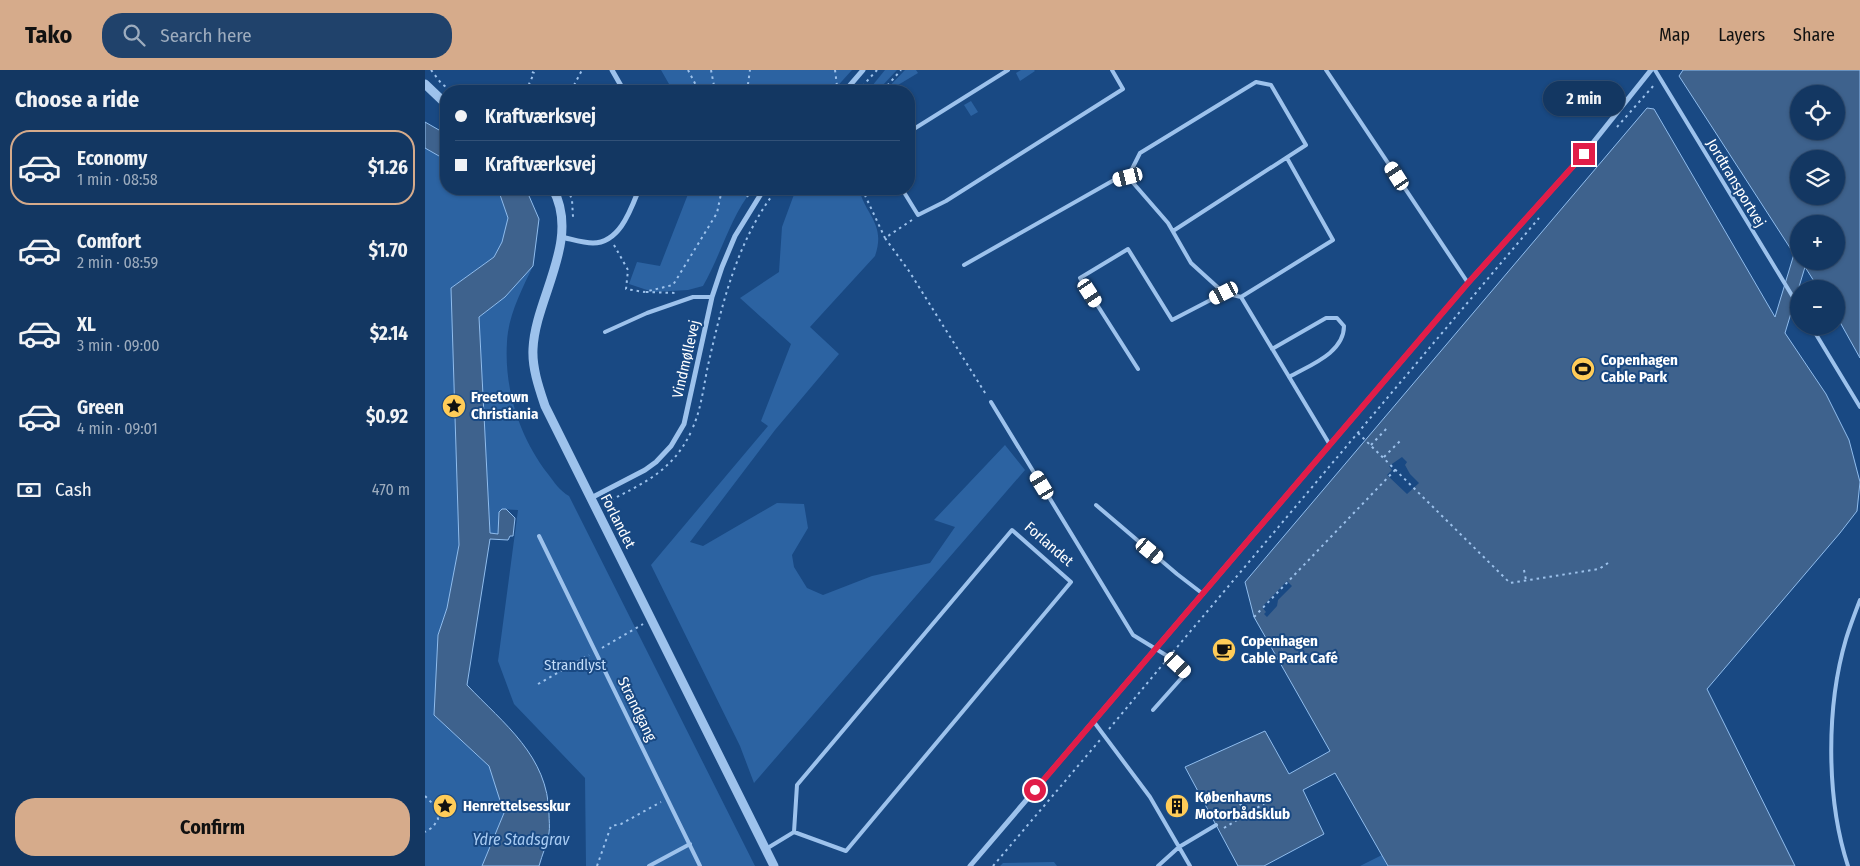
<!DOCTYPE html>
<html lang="en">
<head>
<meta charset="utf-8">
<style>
  :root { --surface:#133762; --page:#20426b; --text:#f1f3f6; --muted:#9dacbe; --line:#325177; --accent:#d6ab8b }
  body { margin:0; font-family:"Fira Sans Condensed",sans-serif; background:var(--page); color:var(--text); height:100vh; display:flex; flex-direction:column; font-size:19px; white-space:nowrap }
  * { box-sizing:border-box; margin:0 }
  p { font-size:16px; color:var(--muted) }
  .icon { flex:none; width:28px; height:28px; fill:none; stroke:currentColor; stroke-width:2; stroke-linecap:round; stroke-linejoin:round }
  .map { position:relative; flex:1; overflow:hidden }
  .sheet { display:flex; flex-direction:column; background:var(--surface); width:425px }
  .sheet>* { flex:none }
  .top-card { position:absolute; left:15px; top:15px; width:475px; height:110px; border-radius:20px; box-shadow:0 1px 4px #0004,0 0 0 1px var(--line); display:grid; align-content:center; height:110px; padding:0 15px; background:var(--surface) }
  .fabs { position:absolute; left:1365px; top:15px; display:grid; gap:10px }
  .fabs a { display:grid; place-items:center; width:55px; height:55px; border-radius:50%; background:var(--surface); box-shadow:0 1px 4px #0004,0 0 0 1px var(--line); font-size:25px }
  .end { position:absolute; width:22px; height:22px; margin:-11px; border:6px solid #e11d48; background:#fff; box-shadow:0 0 0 2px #fff }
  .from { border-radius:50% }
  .bubble { position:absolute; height:35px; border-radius:18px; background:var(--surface); box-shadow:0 1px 4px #0004,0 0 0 1px var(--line); font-size:16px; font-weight:700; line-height:35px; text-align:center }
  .car { position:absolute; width:15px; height:30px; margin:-15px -8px; border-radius:6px; box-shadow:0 0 4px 1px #0007; background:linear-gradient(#fff 24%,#345 0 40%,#fff 0 76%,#345 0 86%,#fff 0) }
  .top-card b { display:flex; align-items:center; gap:18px; height:48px; font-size:19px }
  .top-card b+b { border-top:1px solid var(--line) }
  .top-card i { width:12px; height:12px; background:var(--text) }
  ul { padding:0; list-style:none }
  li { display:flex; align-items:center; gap:15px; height:75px; margin:0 10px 8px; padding:0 5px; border:2px solid transparent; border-radius:20px }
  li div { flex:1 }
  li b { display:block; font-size:19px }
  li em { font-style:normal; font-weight:700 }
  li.active { border-color:var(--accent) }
  li>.icon { width:45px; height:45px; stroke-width:1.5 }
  h2 { padding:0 15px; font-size:22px; line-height:60px }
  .pay { display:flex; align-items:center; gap:12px; height:55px; padding:0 15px; font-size:19px }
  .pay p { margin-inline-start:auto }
  .cta { display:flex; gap:10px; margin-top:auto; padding:10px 15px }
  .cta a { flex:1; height:58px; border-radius:20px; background:var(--accent); color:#111; font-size:20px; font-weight:700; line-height:58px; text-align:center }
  header { display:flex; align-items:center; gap:30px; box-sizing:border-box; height:70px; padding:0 25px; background:var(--accent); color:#111 }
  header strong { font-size:24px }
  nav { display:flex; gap:28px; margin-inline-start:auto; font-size:18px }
  .search { width:350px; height:45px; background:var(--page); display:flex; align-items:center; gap:12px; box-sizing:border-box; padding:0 18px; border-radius:20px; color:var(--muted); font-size:19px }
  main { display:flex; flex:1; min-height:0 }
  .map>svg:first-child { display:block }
</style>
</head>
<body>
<header>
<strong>Tako</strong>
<div class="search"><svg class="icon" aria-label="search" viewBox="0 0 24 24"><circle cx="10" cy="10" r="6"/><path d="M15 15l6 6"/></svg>Search here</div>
<nav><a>Map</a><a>Layers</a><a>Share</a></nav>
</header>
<main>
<section class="sheet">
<h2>Choose a ride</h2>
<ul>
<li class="active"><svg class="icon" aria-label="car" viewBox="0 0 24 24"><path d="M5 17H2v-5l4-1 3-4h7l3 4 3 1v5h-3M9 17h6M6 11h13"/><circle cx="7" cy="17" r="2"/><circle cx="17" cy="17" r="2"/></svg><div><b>Economy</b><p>1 min · 08:58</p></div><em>$1.26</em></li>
<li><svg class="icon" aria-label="car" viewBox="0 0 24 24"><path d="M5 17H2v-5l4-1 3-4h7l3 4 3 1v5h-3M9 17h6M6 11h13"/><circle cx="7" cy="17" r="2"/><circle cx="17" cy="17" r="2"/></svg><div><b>Comfort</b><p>2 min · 08:59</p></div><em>$1.70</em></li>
<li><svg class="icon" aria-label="car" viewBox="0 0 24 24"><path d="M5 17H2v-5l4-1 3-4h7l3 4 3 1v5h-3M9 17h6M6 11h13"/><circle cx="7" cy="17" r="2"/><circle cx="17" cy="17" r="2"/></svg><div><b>XL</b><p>3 min · 09:00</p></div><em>$2.14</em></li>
<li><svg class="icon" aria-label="car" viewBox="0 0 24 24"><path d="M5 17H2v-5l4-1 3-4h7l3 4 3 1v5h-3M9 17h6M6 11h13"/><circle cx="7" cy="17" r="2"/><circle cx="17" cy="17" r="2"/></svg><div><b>Green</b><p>4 min · 09:01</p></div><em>$0.92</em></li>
</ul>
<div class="pay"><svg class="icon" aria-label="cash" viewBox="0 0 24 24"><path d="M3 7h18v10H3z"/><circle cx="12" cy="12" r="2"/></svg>Cash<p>470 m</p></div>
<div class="cta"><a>Confirm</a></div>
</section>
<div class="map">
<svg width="1435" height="796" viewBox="0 0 1435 796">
  <rect width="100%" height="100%" fill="#194983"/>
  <!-- green -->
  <path fill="#2c63a2" d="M236 0H427L408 21H248Z
    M460 0H472L457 16H447Z
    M480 0H491L493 3 468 18 469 21H460Z
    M596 0H609L610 1 595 11 591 3Z
    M546 31 553 42 546 46 539 35Z
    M0 78 21 90V119H73L83 148 77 172 69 187 26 218 34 475 22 538 13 565 9 645 64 696 79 743 57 796H0Z
    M265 119H328C305 147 296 185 278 216L263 220 228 222 204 214 212 192 235 196Z
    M371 119H434C441 146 461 154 450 186L385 257 414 284 350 360 265 472 278 476 352 433 379 434 383 458 367 485 369 497 382 518 398 525 447 506 505 493 530 457 509 450 580 375 600 400 329 713 315 676 226 495 343 356 336 351 366 274 315 228 354 202 357 157Z
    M108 196C97 219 83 246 82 272 79 318 94 367 123 404 129 412 135 421 144 426L330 796H161L160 708 89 634 73 591 93 440 77 439 74 442 73 464 65 463 54 247 80 227Z
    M957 785 962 796H935Z
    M629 792 632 796H575L578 793Z"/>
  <!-- water -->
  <path fill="#3e628d" stroke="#90bdee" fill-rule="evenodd" d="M1258 0H1435V288L1411 245V219H1394L1380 197 1360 263 1401 324 1424 370 1435 412 1432 441 1415 463 1282 619 1370 796H963L910 703 878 720 899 764 839 796H813L760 697 840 661 864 704 905 681 829 547 820 512 1222 38 1229 39 1350 247 1369 184 1254 6ZM1374 24H1411V61H1374ZM1374 89H1411V126H1374ZM1374 154H1411V191H1374Z
    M0 52 21 64V90L0 78Z
    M73 119H101L114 149 108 196 80 227 54 247 65 463 73 464 74 442 77 439H81L90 448 88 466H85L83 470 65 469 42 615C79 654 123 686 124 744 124 750 125 757 124 763 122 774 117 785 114 796H57L79 743 64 696 9 645 13 565 22 538 34 475 26 218 69 187 77 172 83 148Z"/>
  <!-- pier -->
  <path fill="#194983" d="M977 387 982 392 980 395 985 404 994 413 982 424 962 405 967 400 964 396Z
    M862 511 867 516 853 530 852 536 842 547 839 544 841 542 837 537Z"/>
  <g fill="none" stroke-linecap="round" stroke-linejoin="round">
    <!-- path -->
    <path stroke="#9dc2ec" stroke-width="2" stroke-dasharray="2.5 4" stroke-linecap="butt" d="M6 0 16 13 26 21
      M263 0 274 21
      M286 0 290 21
      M410 0 412 16
      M101 21 109 3 104 0
      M146 21 157 0
      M322 21 325 0
      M433 21 452 0
      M444 21 461 17 476 0
      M1192 57 1230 14
      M143 119 147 130 148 147 146 148
      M320 119 321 125 324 127
      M437 119 460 168
      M487 150 460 168 484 201 562 326
      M189 175 203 200 201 219 219 222 248 215 292 143 297 119
      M221 222 251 223
      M268 357C277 337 279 312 284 291 298 230 313 169 352 119
      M933 363 1085 513 1174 499 1183 493
      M946 375 963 357
      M959 387 975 371
      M180 433C217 414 247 402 266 362
      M1099 500 1101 510
      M829 547 971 399
      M177 578 218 554
      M748 582 1114 148
      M113 614 164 585
      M684 659 739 593
      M0 726 11 737 13 749 8 757 0 762
      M792 748 829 727
      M799 758 840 733
      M172 796 186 756 196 754 236 732
      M568 796 675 670"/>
    <!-- service -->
    <path stroke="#9dc2ec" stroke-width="4" d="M901 0 1043 213
      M1230 0 1374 237
      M484 62 583 0
      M703 107 715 83 831 12 846 15 881 75 748 161
      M477 119 493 145 521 131 698 19 687 0
      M539 195 689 110 703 107 743 153 766 193 799 223 816 227 905 375
      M816 227 908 170 862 88
      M1386 256 1435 337
      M180 262 222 243 268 227H287
      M847 279 901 248H912L919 256C919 283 885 295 864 307
      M713 299 655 208 703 179 747 250 799 223
      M566 332 708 565 744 587 761 603 728 640
      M671 435 752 504 778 524
      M114 466 275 796
      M669 652 725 727 765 796
      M341 779 369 762 421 781 646 512 587 460 372 715 369 762
      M224 796 265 774
      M733 796 754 777 791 755
      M1423 796C1401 729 1401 637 1421 569 1425 556 1430 543 1435 530"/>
    <!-- minor -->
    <path stroke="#9dc2ec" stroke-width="5" d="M187 0 199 21
      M420 21 438 0
      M136 167C146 169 158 173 168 173 195 173 206 139 214 119
      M166 428 220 400 231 392 246 376 259 354 287 227 297 197 310 166 339 119
      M545 796 1043 213 1159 84 1226 0"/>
    <!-- tertiary -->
    <path stroke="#9dc2ec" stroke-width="9" d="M0 14 21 34
      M128 119C156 171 110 228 108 279 107 298 114 318 120 336L349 796"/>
  </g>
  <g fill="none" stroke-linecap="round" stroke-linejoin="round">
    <!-- route -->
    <path stroke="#e11d48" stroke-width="6" d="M610 720 1043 213 1159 84"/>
  </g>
  <!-- icons -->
  <defs>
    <g id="stadium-disc" transform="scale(1.25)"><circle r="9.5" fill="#ffcc58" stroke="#194983"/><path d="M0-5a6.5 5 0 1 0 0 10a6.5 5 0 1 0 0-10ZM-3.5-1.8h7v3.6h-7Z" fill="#111"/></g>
    <g id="sight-disc" transform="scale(1.25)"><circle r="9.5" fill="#ffcc58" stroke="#194983"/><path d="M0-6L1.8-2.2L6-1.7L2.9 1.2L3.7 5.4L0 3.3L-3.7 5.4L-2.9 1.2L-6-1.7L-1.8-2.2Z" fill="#111"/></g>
    <g id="cafe-disc" transform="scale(1.25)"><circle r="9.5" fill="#ffcc58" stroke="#194983"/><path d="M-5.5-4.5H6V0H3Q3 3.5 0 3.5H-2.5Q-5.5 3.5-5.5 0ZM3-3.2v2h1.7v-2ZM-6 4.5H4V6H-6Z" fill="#111"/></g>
    <g id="building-disc" transform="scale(1.25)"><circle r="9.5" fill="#ffcc58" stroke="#194983"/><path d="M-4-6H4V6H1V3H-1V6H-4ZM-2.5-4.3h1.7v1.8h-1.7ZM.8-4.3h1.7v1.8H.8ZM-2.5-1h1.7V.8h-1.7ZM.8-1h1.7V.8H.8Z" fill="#111"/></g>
  </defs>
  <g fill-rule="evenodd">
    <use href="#stadium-disc" x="1158" y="299"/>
    <use href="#sight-disc" x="29" y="336"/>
    <use href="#cafe-disc" x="799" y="580"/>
    <use href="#sight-disc" x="20" y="736"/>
    <use href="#building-disc" x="752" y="736"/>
  </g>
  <g text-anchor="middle" stroke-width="4" stroke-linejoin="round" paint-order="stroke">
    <!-- street labels -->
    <g font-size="15" fill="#fff" stroke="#194983">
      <text transform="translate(1311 113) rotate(59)" y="5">Jordtransportvej</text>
      <text transform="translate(261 289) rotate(-77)" y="5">Vindmøllevej</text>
      <text transform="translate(193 451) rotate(63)" y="5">Forlandet</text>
      <text transform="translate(624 474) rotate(41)" y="5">Forlandet</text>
      <text transform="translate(212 639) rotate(64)" y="5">Strandgang</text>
    </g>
    <!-- poi labels -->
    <g font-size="15" font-weight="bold" fill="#fff" stroke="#194983" text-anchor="start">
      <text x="1176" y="295">Copenhagen<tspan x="1176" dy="17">Cable Park</tspan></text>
      <text x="46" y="332">Freetown<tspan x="46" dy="17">Christiania</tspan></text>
      <text x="816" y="576">Copenhagen<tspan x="816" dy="17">Cable Park Café</tspan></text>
      <text x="770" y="732">Københavns<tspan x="770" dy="17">Motorbådsklub</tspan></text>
      <text x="38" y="741">Henrettelsesskur</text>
    </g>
    <!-- park labels -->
    <g font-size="15" fill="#c2dcf9" stroke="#194983">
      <text x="150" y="600">Strandlyst</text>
    </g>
    <!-- water labels -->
    <g font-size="16" font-style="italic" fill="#a9ccf3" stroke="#194983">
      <text x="96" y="775">Ydre Stadsgrav</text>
    </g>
  </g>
</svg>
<div class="fabs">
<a><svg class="icon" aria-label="locate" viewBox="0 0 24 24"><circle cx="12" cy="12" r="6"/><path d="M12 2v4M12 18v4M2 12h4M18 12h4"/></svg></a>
<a><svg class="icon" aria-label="layers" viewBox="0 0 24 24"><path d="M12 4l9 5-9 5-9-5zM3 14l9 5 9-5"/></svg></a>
<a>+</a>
<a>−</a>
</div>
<i class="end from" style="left:610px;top:720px"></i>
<i class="end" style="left:1159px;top:84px"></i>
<div class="bubble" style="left:1118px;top:11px;width:82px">2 min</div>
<i class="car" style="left:972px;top:106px;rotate:327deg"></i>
<i class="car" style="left:703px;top:107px;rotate:256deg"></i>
<i class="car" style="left:665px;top:223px;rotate:147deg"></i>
<i class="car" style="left:799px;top:223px;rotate:243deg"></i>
<i class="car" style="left:617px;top:415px;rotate:329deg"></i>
<i class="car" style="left:725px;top:481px;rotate:130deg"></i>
<i class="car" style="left:753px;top:595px;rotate:133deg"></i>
<div class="top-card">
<b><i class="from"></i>Kraftværksvej</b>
<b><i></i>Kraftværksvej</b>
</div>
</div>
</main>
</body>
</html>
